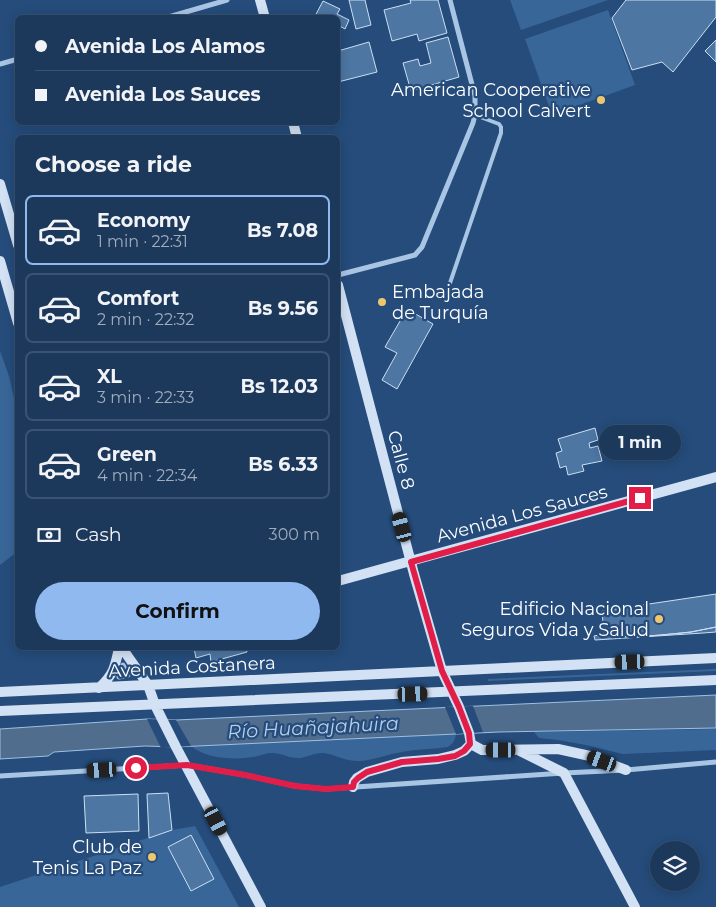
<!DOCTYPE html>
<html lang="en">
<head>
<meta charset="utf-8">
<style>
  :root { --surface:#1c395c; --page:#254062; --text:#f1f3f6; --muted:#a0acbb; --line:#3a5372; --accent:#90b9f0 }
  body { margin:0; font-family:Montserrat,sans-serif; background:var(--page); color:var(--text); height:100vh; display:flex; flex-direction:column; font-size:19px; white-space:nowrap }
  * { box-sizing:border-box; margin:0 }
  p { font-size:16px; color:var(--muted) }
  .icon { flex:none; width:28px; height:28px; fill:none; stroke:currentColor; stroke-width:2; stroke-linecap:round; stroke-linejoin:round }
  .map { position:relative; flex:1; overflow:hidden }
  .sheet { position:absolute; left:15px; top:135px; width:325px; height:515px; display:flex; flex-direction:column; background:var(--surface); border-radius:8px; box-shadow:0 2px 12px #0003,0 0 0 1px var(--line) }
  .sheet>* { flex:none }
  .guide { position:absolute; left:15px; top:15px; width:325px; height:110px; border-radius:8px; box-shadow:0 2px 12px #0003,0 0 0 1px var(--line); display:grid; align-content:center; height:110px; padding:0 20px; background:var(--surface) }
  .controls { position:absolute; left:650px; top:841px; display:grid; gap:10px }
  .controls a { display:grid; place-items:center; width:50px; height:50px; border-radius:50%; background:var(--surface); box-shadow:0 2px 12px #0003,0 0 0 1px var(--line); font-size:25px }
  .end { position:absolute; width:22px; height:22px; margin:-11px; border:6px solid #e11d48; background:#fff; box-shadow:0 0 0 2px #fff }
  .from { border-radius:50% }
  .bubble { position:absolute; height:35px; border-radius:18px; background:var(--surface); box-shadow:0 2px 12px #0003,0 0 0 1px var(--line); font-size:16px; font-weight:700; line-height:35px; text-align:center }
  .car { position:absolute; width:15px; height:30px; margin:-15px -8px; border-radius:6px; box-shadow:0 0 4px 1px #0007; background:linear-gradient(#222 24%,#8ab4d8 0 40%,#222 0 76%,#8ab4d8 0 86%,#222 0) }
  .guide b { display:flex; align-items:center; gap:18px; height:48px; font-size:19px }
  .guide b+b { border-top:1px solid var(--line) }
  .guide i { width:12px; height:12px; background:var(--text) }
  ul { padding:0; list-style:none }
  li { display:flex; align-items:center; gap:15px; height:70px; margin:0 10px 8px; padding:0 10px; border:2px solid var(--line); border-radius:8px }
  li div { flex:1 }
  li b { display:block; font-size:19px }
  li em { font-style:normal; font-weight:700 }
  li.on { border-color:var(--accent) }
  li>.icon { width:45px; height:45px; stroke-width:1.5 }
  h2 { padding:0 20px; font-size:22px; line-height:60px }
  .pay { display:flex; align-items:center; gap:12px; height:55px; padding:0 20px; font-size:19px }
  .pay p { margin-inline-start:auto }
  .cta { display:flex; gap:10px; margin-top:auto; padding:10px 20px }
  .cta a { flex:1; height:58px; border-radius:30px; background:var(--accent); color:#111; font-size:20px; font-weight:700; line-height:58px; text-align:center }
  .map>svg:first-child { display:block }
</style>
</head>
<body>
<div class="map">
<svg width="716" height="907" viewBox="0 0 716 907">
  <rect width="100%" height="100%" fill="#254c7b"/>
  <!-- green -->
  <path fill="#396698" d="M510 0H608L521 30Z
    M608 10 635 85 552 115 525 39Z
    M0 351 9 376 17 412V552L0 565Z
    M716 669V671L488 681V679Z
    M716 729V750L623 754 586 745 558 740 539 738 534 732Z
    M456 734C455 740 453 744 448 747 433 749 417 749 402 752 389 754 373 760 361 761 345 762 338 755 324 753 315 752 307 758 298 758 289 758 281 753 272 753 265 753 260 756 253 757 235 760 206 759 191 746Z
    M195 826 239 907H0V887L172 830Z"/>
  <!-- water -->
  <path fill="#516d8e" stroke="#9dc0e5" d="M716 695V728L499 732 176 747 145 746 54 752 48 756 0 759V729L147 719 176 720Z"/>
  <!-- pier -->
  <path fill="#254c7b" d="M471 706H473L483 732 456 734 445 707Z
    M147 719 176 720 191 746 161 748Z"/>
  <!-- building -->
  <path fill="#4e76a3" stroke="#cbdff3" d="M349 0H365L371 25 356 29Z
    M410 0H438L447 33 419 41 417 34 392 41 384 10 411 3Z
    M626 0H716V17L673 72 662 62 632 70 612 18Z
    M323 1 340 9 337 14 349 20 345 29 338 25V18H314Z
    M448 37 459 77 411 91 403 63 418 59 420 66 431 63 426 43Z
    M716 40V62L705 51Z
    M369 42 377 72 338 82V51Z
    M407 309 433 324 397 389 382 380 397 353 385 347Z
    M595 428 598 440 589 443 590 448 598 446 602 461 582 465 584 471 568 475 566 466 560 468 556 453 562 451 558 439Z
    M716 594V627L691 632 661 635 633 637 604 635 602 611Z
    M716 627V632L703 633 595 640 594 636 604 634V635L633 637 661 635 691 632Z
    M194 648H246L247 652 211 662 210 654 196 658Z
    M168 793 172 830 149 838 147 794Z
    M138 794 139 831 86 833 84 796Z
    M191 835 214 879 191 891 168 847Z"/>
  <g fill="none" stroke-linecap="round" stroke-linejoin="round">
    <!-- lane -->
    <path stroke="#a9c5e4" stroke-width="4" d="M450 283 501 133V127L499 124 475 115"/>
    <!-- street -->
    <path stroke="#a9c5e4" stroke-width="5" d="M165 18 227 0
      M0 64 18 59
      M338 275 415 255 422 247 473 123 475 115V96L450 0
      M123 665 128 675 119 677Z
      M0 776 187 765 245 775 295 786 326 789 564 773 626 770 716 762"/>
    <!-- secondary -->
    <path stroke="#d2e1f4" stroke-width="10" d="M260 0 265 18
      M293 122 297 138
      M0 184 18 245
      M0 261 18 323
      M338 285 414 574 442 671 459 707 469 733 471 744
      M338 581 716 477
      M122 648 148 685 155 705 176 747 261 907
      M99 688C114 674 115 667 119 648
      M0 692 716 658
      M0 711 716 680
      M471 744 482 750 558 749 590 756 626 770
      M520 751 564 773 635 907
      M353 787 354 782 357 778 367 772 402 762 438 759 455 755 464 751 471 744"/>
  </g>
  <g fill="none" stroke-linecap="round" stroke-linejoin="round">
    <!-- route -->
    <path stroke="#e11d48" stroke-width="6" d="M136 768 187 765 245 775 295 786 326 789 353 787 354 782 358 778 367 772 402 762 438 759 455 756 464 751 470 744 469 733 459 707 442 671 411 562 640 498"/>
  </g>
  <!-- markers -->
  <g fill="#edc66e" stroke="#254c7b" stroke-width="2">
    <circle cx="601" cy="100" r="5"/>
    <circle cx="382" cy="302" r="5"/>
    <circle cx="659" cy="619" r="5"/>
    <circle cx="152" cy="857" r="5"/>
  </g>
  <g text-anchor="middle" stroke-width="4.5" stroke-linejoin="round" paint-order="stroke">
    <!-- poi labels -->
    <g font-size="18" fill="#fff" stroke="#254c7b" text-anchor="end">
      <text x="591" y="96">American Cooperative<tspan x="591" dy="21">School Calvert</tspan></text>
      <text x="392" y="298" text-anchor="start">Embajada<tspan x="392" dy="21">de Turquía</tspan></text>
      <text x="649" y="615">Edificio Nacional<tspan x="649" dy="21">Seguros Vida y Salud</tspan></text>
      <text x="142" y="853">Club de<tspan x="142" dy="21">Tenis La Paz</tspan></text>
    </g>
    <!-- street labels -->
    <g font-size="18" fill="#fff" stroke="#254c7b">
      <text transform="translate(401 460) rotate(75)" y="6">Calle 8</text>
      <text transform="translate(522 514) rotate(-15)" y="6">Avenida Los Sauces</text>
      <text transform="translate(192 667) rotate(-3)" y="6">Avenida Costanera</text>
    </g>
    <!-- water labels -->
    <g font-size="19" font-style="italic" fill="#b4cfec" stroke="#254c7b">
      <text transform="translate(313 727) rotate(-3)" y="7">Río Huañajahuira</text>
    </g>
  </g>
</svg>
<div class="controls">
<a><svg class="icon" aria-label="layers" viewBox="0 0 24 24"><path d="M12 4l9 5-9 5-9-5zM3 14l9 5 9-5"/></svg></a>
</div>
<i class="end from" style="left:136px;top:768px"></i>
<i class="end" style="left:640px;top:498px"></i>
<div class="bubble" style="left:599px;top:425px;width:82px">1 min</div>
<i class="car" style="left:402px;top:527px;rotate:345deg"></i>
<i class="car" style="left:630px;top:662px;rotate:268deg"></i>
<i class="car" style="left:413px;top:694px;rotate:88deg"></i>
<i class="car" style="left:501px;top:750px;rotate:270deg"></i>
<i class="car" style="left:602px;top:761px;rotate:291deg"></i>
<i class="car" style="left:102px;top:770px;rotate:267deg"></i>
<i class="car" style="left:216px;top:821px;rotate:152deg"></i>
<div class="guide">
<b><i class="from"></i>Avenida Los Alamos</b>
<b><i></i>Avenida Los Sauces</b>
</div>
<section class="sheet">
<h2>Choose a ride</h2>
<ul>
<li class="on"><svg class="icon" aria-label="car" viewBox="0 0 24 24"><path d="M5 17H2v-5l4-1 3-4h7l3 4 3 1v5h-3M9 17h6M6 11h13"/><circle cx="7" cy="17" r="2"/><circle cx="17" cy="17" r="2"/></svg><div><b>Economy</b><p>1 min · 22:31</p></div><em>Bs 7.08</em></li>
<li><svg class="icon" aria-label="car" viewBox="0 0 24 24"><path d="M5 17H2v-5l4-1 3-4h7l3 4 3 1v5h-3M9 17h6M6 11h13"/><circle cx="7" cy="17" r="2"/><circle cx="17" cy="17" r="2"/></svg><div><b>Comfort</b><p>2 min · 22:32</p></div><em>Bs 9.56</em></li>
<li><svg class="icon" aria-label="car" viewBox="0 0 24 24"><path d="M5 17H2v-5l4-1 3-4h7l3 4 3 1v5h-3M9 17h6M6 11h13"/><circle cx="7" cy="17" r="2"/><circle cx="17" cy="17" r="2"/></svg><div><b>XL</b><p>3 min · 22:33</p></div><em>Bs 12.03</em></li>
<li><svg class="icon" aria-label="car" viewBox="0 0 24 24"><path d="M5 17H2v-5l4-1 3-4h7l3 4 3 1v5h-3M9 17h6M6 11h13"/><circle cx="7" cy="17" r="2"/><circle cx="17" cy="17" r="2"/></svg><div><b>Green</b><p>4 min · 22:34</p></div><em>Bs 6.33</em></li>
</ul>
<div class="pay"><svg class="icon" aria-label="cash" viewBox="0 0 24 24"><path d="M3 7h18v10H3z"/><circle cx="12" cy="12" r="2"/></svg>Cash<p>300 m</p></div>
<div class="cta"><a>Confirm</a></div>
</section>
</div>
</body>
</html>
